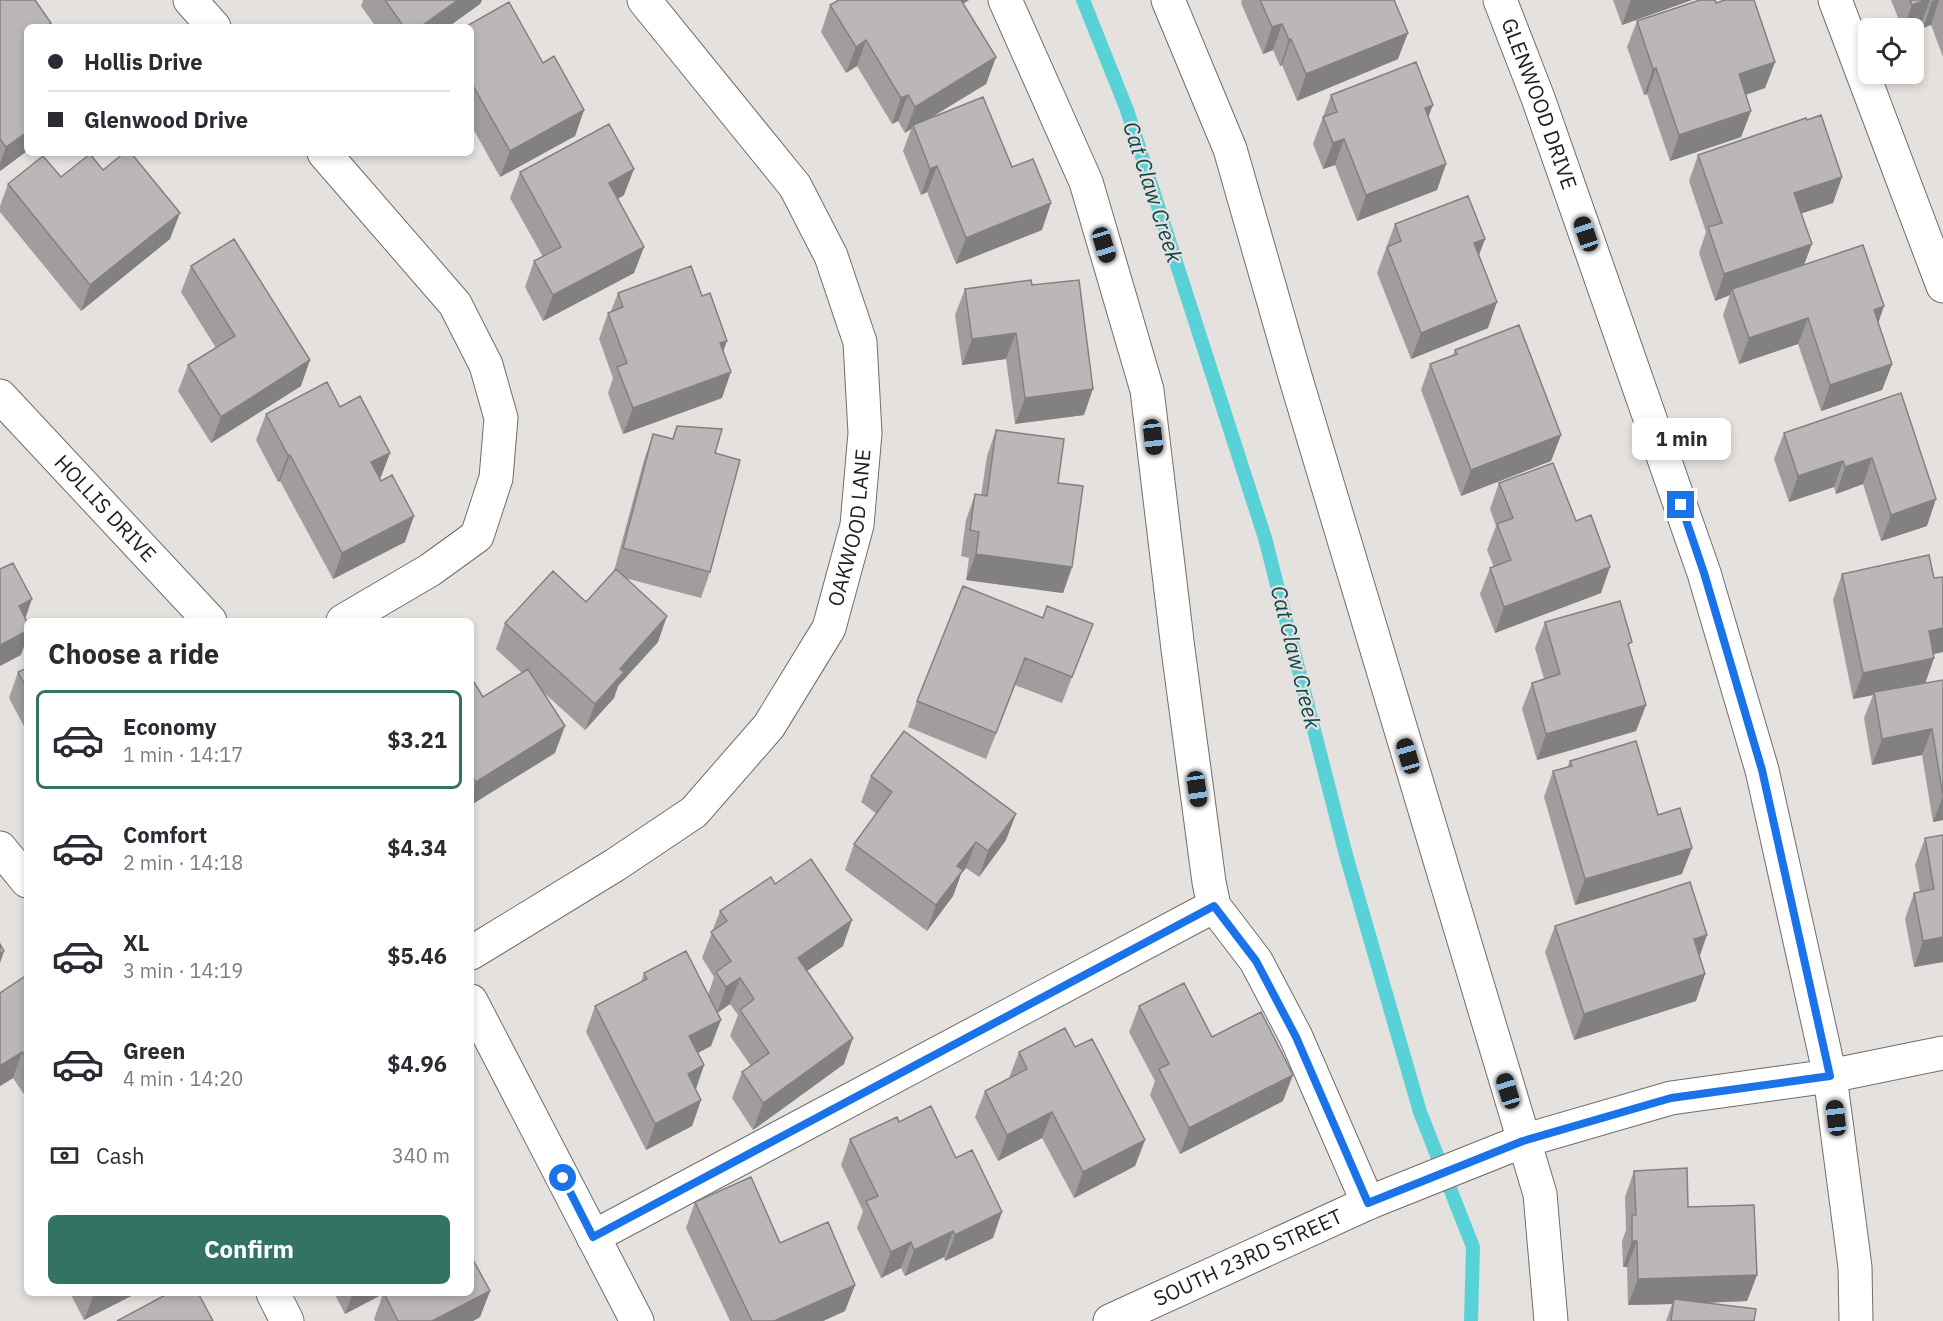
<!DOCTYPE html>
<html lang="en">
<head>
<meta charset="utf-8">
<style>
  :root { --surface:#fff; --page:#f2f2f3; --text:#2b2b33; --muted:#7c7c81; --line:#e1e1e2; --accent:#337362 }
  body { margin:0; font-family:"IBM Plex Sans",sans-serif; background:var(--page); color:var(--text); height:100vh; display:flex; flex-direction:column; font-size:22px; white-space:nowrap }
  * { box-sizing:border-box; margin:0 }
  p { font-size:20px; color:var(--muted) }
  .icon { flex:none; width:33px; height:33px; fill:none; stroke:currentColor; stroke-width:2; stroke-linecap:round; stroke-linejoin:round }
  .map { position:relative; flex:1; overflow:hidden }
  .sheet { position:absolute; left:24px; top:618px; width:450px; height:678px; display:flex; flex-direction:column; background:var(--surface); border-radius:9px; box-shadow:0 3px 9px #0003 }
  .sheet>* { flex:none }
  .banner { position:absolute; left:24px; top:24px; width:450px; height:132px; border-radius:9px; box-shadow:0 3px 9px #0003; display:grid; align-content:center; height:132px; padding:0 24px; background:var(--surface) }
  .fabs { position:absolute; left:1858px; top:18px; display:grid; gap:12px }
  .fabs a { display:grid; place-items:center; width:66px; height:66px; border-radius:9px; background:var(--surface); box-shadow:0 3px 9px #0003; font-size:30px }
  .end { position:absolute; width:27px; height:27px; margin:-14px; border:8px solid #1a73e8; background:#fff; box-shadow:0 0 0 3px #fff }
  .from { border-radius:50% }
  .bubble { position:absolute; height:42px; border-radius:9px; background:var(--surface); box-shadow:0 3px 9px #0003; font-size:20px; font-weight:800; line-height:42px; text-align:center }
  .car { position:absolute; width:18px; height:36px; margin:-18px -9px; border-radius:8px; box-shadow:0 0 4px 2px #0007; background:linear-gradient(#222 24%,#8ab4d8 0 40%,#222 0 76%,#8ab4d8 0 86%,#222 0) }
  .banner b { display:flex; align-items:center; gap:21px; height:57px; font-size:22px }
  .banner b+b { border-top:2px solid var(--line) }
  .banner i { width:15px; height:15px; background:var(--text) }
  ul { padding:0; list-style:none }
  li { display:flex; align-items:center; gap:18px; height:99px; margin:0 12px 9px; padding:0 12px; border:3px solid transparent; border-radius:9px }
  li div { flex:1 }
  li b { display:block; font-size:22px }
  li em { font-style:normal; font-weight:800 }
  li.active { border-color:var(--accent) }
  li>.icon { width:54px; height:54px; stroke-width:1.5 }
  h2 { padding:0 24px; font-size:27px; line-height:72px }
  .pay { display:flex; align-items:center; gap:15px; height:66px; padding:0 24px; font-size:22px }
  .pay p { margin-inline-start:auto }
  .cta { display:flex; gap:12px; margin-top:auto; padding:12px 24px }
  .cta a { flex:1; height:69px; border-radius:9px; background:var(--accent); color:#fff; font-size:24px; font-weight:800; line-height:69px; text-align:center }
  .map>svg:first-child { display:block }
</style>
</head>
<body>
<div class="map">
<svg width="1943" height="1321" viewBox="0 0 1943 1321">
  <rect width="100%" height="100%" fill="#e5e1df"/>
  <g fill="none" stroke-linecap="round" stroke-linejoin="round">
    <!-- stream -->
    <path stroke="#58d1d7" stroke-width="14" d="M1083 0 1127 110 1265 538 1346 855 1420 1112 1473 1247 1471 1321"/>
    <!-- minor casing -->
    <g stroke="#706d6b" stroke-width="35">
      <g id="minor">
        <path d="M190 0 214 27"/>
        <path d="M1005 0 1086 182 1147 390 1178 649 1209 882 1214 906 1256 961 1296 1037 1368 1203"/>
        <path d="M1168 0 1230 149 1295 376 1540 1194 1551 1321"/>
        <path id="s1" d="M1500 0 1538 98 1704 573 1762 770 1830 1076 1855 1267 1856 1321"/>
        <path d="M1835 0 1943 286"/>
        <path d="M324 153 455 304 486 365 501 418 496 478 477 536 430 570 343 621"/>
        <path id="s2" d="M0 396 210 621"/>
        <path d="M0 848 27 881"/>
        <path id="s3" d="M471 953 615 865 694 812 769 726 829 628 857 525 865 433 860 342 831 256 795 186 644 0"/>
        <path d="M471 1001 637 1321"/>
        <path d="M593 1237 1214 906"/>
        <path d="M273 1293 287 1321"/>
        <path id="s4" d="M1110 1321 1368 1203 1523 1141 1671 1098 1830 1076 1943 1053"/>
      </g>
    </g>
    <!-- minor -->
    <use href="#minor" stroke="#fff" stroke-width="33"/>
  </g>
  <!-- wall -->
  <path fill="#a19d9e" d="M0 0 27 27V151L0 171Z
    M363 0H482L480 4 448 27H376L361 6Z
    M836 0H969L963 4 996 57 986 84 928 119 1012 167 1042 230 956 264 927 192 921 195 903 151 911 129 905 133 898 121 892 124 857 66 846 73 821 32 830 5 837 1Z
    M1242 0H1394L1398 59 1297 101 1282 65 1280 66 1273 50 1263 54 1241 3Z
    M1613 0H1692L1622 25Z
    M1891 0H1943V57L1931 25 1923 28 1921 24 1910 28H1902Z
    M1716 3 1775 62 1765 88 1746 95 1751 111 1741 137 1670 161 1647 94 1644 95 1627 47 1637 21Z
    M471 27 543 63 584 110 575 136 500 177 471 125Z
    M1331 95 1428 117 1446 164 1437 190 1357 221 1335 165 1323 169 1313 144Z
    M1698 155 1842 177 1833 203 1801 213 1804 264 1878 323 1892 364 1882 390 1821 411 1798 344 1739 364 1723 315 1730 295 1715 301 1699 253 1706 232 1689 181Z
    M103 170 170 239 81 311 0 212V206L8 184 61 177Z
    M520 172 624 195 618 199 644 247 634 273 543 321 525 287 534 261 543 257 510 198Z
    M1395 224 1485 239 1479 255 1488 328 1411 359 1377 273Z
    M191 266 301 386 211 443 178 391 188 365 216 348 181 292Z
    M1032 285 1084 415 1015 424 1006 359 962 365 955 315 965 289Z
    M618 293 702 296 724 351 722 398 623 434 608 393 613 378 599 339 608 313 611 311Z
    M1455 350 1561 435 1551 461 1461 496 1421 390 1430 364 1453 355Z
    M1901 393 1927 526 1881 541 1863 484 1836 494 1834 487 1789 502 1774 459 1784 433Z
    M340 407 390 453 380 479 405 542 333 579 280 481 278 482 256 440 266 414Z
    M677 426 715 453 710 572 701 598 625 578 658 642 618 686 614 698 585 730 542 691 555 753 471 805V677L483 697 522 673 496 649 505 623 586 602 614 571 644 460 653 434 672 439Z
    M996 430 1058 483 1072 567 1063 593 966 580 969 558 961 556 966 520 975 494 981 495 987 456Z
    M1499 483 1601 593 1495 633 1480 594 1490 568 1494 567 1487 550 1496 526 1490 509Z
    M1842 574 1943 652 1934 654V658L1925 683 1943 680V820L1933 822 1922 755 1872 765 1864 718 1873 695 1853 699 1833 600Z
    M1043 618 1093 624 1062 703 1015 685 986 759 908 727 917 701Z
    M1545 622 1629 649 1646 705 1636 731 1537 760 1522 709 1532 683 1544 679 1535 648Z
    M27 668V732L9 698 18 672Z
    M1570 761 1658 815 1682 874 1575 905 1544 797 1553 771 1567 767Z
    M871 776 1006 840 979 877 966 868 961 874 953 896 927 931 845 870 854 844 877 814 861 802Z
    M1943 835V962L1914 967 1905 919 1914 893 1920 892 1915 865 1925 838Z
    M775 884 843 946 807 971 844 1064 753 1130 732 1098 742 1072 751 1066 730 1036 738 1015 730 1004 717 1013 711 1046 698 1053 704 1065 696 1089 701 1100 692 1126 646 1150 586 1032 595 1006 641 982 644 973 708 995 714 977 702 958 720 911Z
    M1555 926 1699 957 1705 974 1696 1001 1574 1040 1545 952Z
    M27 975V1099L13 1078 0 1086V993Z
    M1139 1006 1283 1101 1180 1154 1150 1095 1155 1081 1129 1032Z
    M1075 1047 1145 1140 1135 1166 1074 1198 1042 1138 998 1161 975 1117 985 1091 1009 1078 1019 1052Z
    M899 1122 993 1238 945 1261 944 1257 905 1276 901 1268 881 1278 857 1228 863 1211 841 1165 850 1139Z
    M1634 1171 1688 1207 1757 1275 1747 1301 1705 1303 1754 1321H1666L1672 1304 1628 1305 1627 1267H1623L1622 1241 1626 1230 1625 1197Z
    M695 1202 780 1243 855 1285 845 1311 823 1321H730L686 1228Z
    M490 1291 480 1317 473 1321H375L374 1319 382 1297 381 1295 345 1314 334 1293H471Z
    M70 1293H137L84 1320Z"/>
  <!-- shaded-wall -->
  <path fill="#838081" d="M458 0H482L480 4 448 27H420Z
    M950 0H969L945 15Z
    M1631 0H1692L1622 25Z
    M1926 0H1930L1921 24 1910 28H1904L1912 5Z
    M1936 0H1939L1931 25 1923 28 1932 1Z
    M1282 24 1273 50 1263 54 1272 27Z
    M1408 33 1398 59 1297 101 1306 74Z
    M1291 39 1282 65 1280 66 1289 40Z
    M866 40 857 66 846 73 856 47Z
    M996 57 986 84 914 128 913 125 911 129 905 133 915 107Z
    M1775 62 1765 88 1729 100 1739 74Z
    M1656 68 1647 94 1644 95 1653 69Z
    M908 95 898 121 892 124 901 98Z
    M1433 105 1423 131 1425 108Z
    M584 110 575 136 500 177 510 151Z
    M1751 111 1741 137 1670 161 1679 135Z
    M27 132V151L0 171V164L6 147Z
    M1344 139 1335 165 1323 169 1333 143Z
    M1446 164 1437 190 1357 221 1366 195Z
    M937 166 927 192 921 195 930 169Z
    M634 169 624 195 600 209 609 183Z
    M1842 177 1833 203 1785 219 1794 193Z
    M1051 203 1042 230 956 264 966 238Z
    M180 213 170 239 81 311 90 285Z
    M1485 239 1475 265 1474 243Z
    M1812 244 1802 270 1732 289 1730 295 1715 301 1724 274Z
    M644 247 634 273 543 321 553 295Z
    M1497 302 1488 328 1411 359 1421 333Z
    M1884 306 1875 333 1874 310Z
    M1808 318 1798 344 1739 364 1749 338Z
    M1016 333 1006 359 962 365 972 339Z
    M727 341 718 367 720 343Z
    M310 360 301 386 211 443 221 417Z
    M1892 364 1882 390 1821 411 1830 385Z
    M731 372 722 398 623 434 633 408Z
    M1093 389 1084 415 1015 424 1025 398Z
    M1561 435 1551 461 1461 496 1471 470Z
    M390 453 380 479 361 488 371 462Z
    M288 455H290L280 481 278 482Z
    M1872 458 1863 484 1836 494 1845 467Z
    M1843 461 1834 487 1789 502 1798 476Z
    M1936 499 1927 526 1881 541 1891 515Z
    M414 516 405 542 333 579 342 553Z
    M976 554 1072 567 1063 593 966 580Z
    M1610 567 1601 593 1495 633 1504 607Z
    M32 599 23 625 19 606Z
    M667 616 658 642 618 686 614 698 585 730 595 704 620 669Z
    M1943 628V652L1919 657 1929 631Z
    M27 631V638L21 655 0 666V645Z
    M1025 658 1015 685 986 759 996 733Z
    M1934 658 1925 684 1874 692 1873 695 1853 699 1863 673Z
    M1646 705 1636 731 1537 760 1546 734Z
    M565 726 555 753 471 805V794L476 782Z
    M1932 729 1922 755 1872 765 1882 739Z
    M1943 796V820L1933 822Z
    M1016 814 1006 840 979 877 988 851Z
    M976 842 966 868 961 874 953 896 927 931 936 905 957 866Z
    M1692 848 1682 874 1575 905 1585 879Z
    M852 920 843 946 788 984 798 958Z
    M1707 935 1698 961 1694 939Z
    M1943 937V962L1914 967 1923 941Z
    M4 951 0 963V954Z
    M1705 974 1696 1001 1574 1040 1584 1014Z
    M740 978 730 1004 717 1013 726 987Z
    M721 1020 711 1046 680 1062 689 1036Z
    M853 1038 844 1064 753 1130 763 1103Z
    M22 1052 13 1078 0 1086V1066Z
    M704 1065 695 1091 688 1074Z
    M1293 1075 1283 1101 1180 1154 1189 1128Z
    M701 1100 692 1126 646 1150 655 1124Z
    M1052 1112 1042 1138 998 1161 1007 1135Z
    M1145 1140 1135 1166 1074 1198 1083 1172Z
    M1002 1212 993 1238 945 1261 955 1235Z
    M953 1231 944 1257 905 1276 914 1250Z
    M1632 1241H1637L1627 1267H1623Z
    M911 1242 901 1268 881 1278 891 1252Z
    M1757 1275 1747 1301 1674 1304V1299L1672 1304 1628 1305 1638 1279Z
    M855 1285 845 1311 823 1321H774Z
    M490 1291 480 1317 473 1321H432Z
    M96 1293H137L84 1320 94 1294Z
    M353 1293H382L381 1295 345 1314Z"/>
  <!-- building -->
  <path fill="#bbb7b8" stroke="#838081" stroke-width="1.5" d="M0 0H35L51 23 45 27H27V132L6 147 0 139Z
    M385 0H458L420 27H404Z
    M839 0H961L996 57 915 107 908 95 901 98 866 40 856 47 830 5Z
    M1260 0H1394L1408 33 1306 74 1291 39 1289 40 1282 24 1272 27Z
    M1700 0H1715L1716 3 1725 0H1754L1775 62 1739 74 1751 111 1679 135 1656 68 1653 69 1637 21Z
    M1910 0H1926L1912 5Z
    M509 2 543 63 554 56 584 110 510 151 471 82V27H465Z
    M1416 62 1433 105 1425 108 1446 164 1366 195 1344 139 1333 143 1323 117 1337 112 1331 95Z
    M983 97 1012 167 1033 159 1051 203 966 238 937 166 930 169 913 125Z
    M1821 115 1842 177 1794 193 1812 244 1724 274 1708 227 1722 223 1698 155 1806 118 1807 120Z
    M609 124 634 169 609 183 644 247 553 295 534 261 561 247 520 172Z
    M124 153H131L180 213 90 285 8 184 43 156 61 177 90 154 103 170Z
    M1468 196 1485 239 1474 243 1497 302 1421 333 1387 247 1401 241 1395 224Z
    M234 239 310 360 221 417 188 365 235 336 191 266Z
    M1863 245 1884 306 1874 310 1892 364 1830 385 1808 318 1749 338 1732 289Z
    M691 266 702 296 710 293 727 341 720 343 731 372 633 408 617 367 627 363 608 313 623 307 618 293Z
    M1031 280 1032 285 1079 280 1093 389 1025 398 1016 333 972 339 965 289Z
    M1519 325 1561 435 1471 470 1430 364 1457 354 1455 350Z
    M327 382 340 407 360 396 390 453 371 462 381 481 392 475 414 516 342 553 290 455H288L266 414Z
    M1901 393 1936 499 1891 515 1872 458 1845 467 1843 461 1798 476 1784 433Z
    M677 426 722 429 715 453 740 460 710 572 623 548 653 434 673 439Z
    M996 430 1064 439 1058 483 1083 486 1072 567 976 554 979 532 970 530 975 494 987 496Z
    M1553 463 1576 521 1591 515 1610 567 1504 607 1490 568 1511 560 1497 524 1513 518 1499 483Z
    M1929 555 1934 578 1943 577V628L1929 631 1934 658 1863 673 1842 574Z
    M13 563 32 599 19 606 27 622V631L0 645V569Z
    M616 569 667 616 620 669 624 672 595 704 505 623 553 571 586 602Z
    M963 586 1043 618 1047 606 1093 624 1072 677 1025 658 996 733 917 701Z
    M1620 601 1632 642 1628 644 1646 705 1546 734 1532 683 1560 674 1545 622Z
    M27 668V689L18 672Z
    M528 669 565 726 476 782 471 775V677L483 697Z
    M1943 680V796L1932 729 1882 739 1874 692Z
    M904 731 1016 814 988 851 976 842 957 866 963 870 936 905 854 844 892 792 871 776Z
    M1636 741 1658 815 1680 808 1692 848 1585 879 1553 771 1572 766 1570 761Z
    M1943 835V937L1923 941 1914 893 1934 889 1925 838Z
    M811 859 852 920 798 958 853 1038 763 1103 742 1072 769 1053 740 1010 754 999 740 978 726 987 716 972 731 961 711 932 727 921 720 911 771 877 775 884Z
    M1690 882 1707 935 1694 939 1705 974 1584 1014 1555 926Z
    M0 944 4 951 0 954Z
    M686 951 721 1020 689 1036 704 1065 688 1074 701 1100 655 1124 595 1006 647 979 644 973Z
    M27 975V1058L22 1052 0 1066V993Z
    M1184 983 1212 1037 1261 1012 1293 1075 1189 1128 1159 1069 1169 1064 1139 1006Z
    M1065 1028 1075 1047 1092 1039 1145 1140 1083 1172 1052 1112 1007 1135 985 1091 1027 1069 1019 1052Z
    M931 1106 956 1158 972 1150 1002 1212 955 1235 953 1231 914 1250 911 1242 891 1252 866 1201 878 1196 850 1139 897 1117 899 1122Z
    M1687 1168 1688 1207 1754 1205 1757 1275 1638 1279 1637 1241H1632V1215H1636L1634 1171Z
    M751 1177 780 1243 828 1222 855 1285 774 1321H752L695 1202Z
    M471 1256 490 1291 432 1321H398L384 1293H471Z
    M169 1293H198L213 1321H117Z
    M1674 1299 1756 1309 1754 1321H1671Z"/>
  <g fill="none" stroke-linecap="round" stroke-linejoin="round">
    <!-- route -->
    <path stroke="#1a73e8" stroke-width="8" d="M563 1178 593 1237 1214 906 1256 961 1296 1037 1368 1203 1523 1141 1671 1098 1830 1076 1762 770 1704 573 1681 505"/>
  </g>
  <g text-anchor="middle" stroke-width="4.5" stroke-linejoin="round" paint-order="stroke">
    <!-- street labels -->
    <g font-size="21" fill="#222120" stroke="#e5e1df">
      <text dy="7" stroke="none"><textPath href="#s1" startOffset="111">GLENWOOD DRIVE</textPath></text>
      <text dy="7" stroke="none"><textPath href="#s2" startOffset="154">HOLLIS DRIVE</textPath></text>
      <text dy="7" stroke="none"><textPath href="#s3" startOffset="596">OAKWOOD LANE</textPath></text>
      <text dy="7" stroke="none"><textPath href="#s4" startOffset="152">SOUTH 23RD STREET</textPath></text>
    </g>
    <!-- water labels -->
    <g font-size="22" font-style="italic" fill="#12484b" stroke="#e5e1df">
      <text transform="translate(1153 192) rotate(72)" y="8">Cat Claw Creek</text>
      <text transform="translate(1296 657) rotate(76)" y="8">Cat Claw Creek</text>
    </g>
  </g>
</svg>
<div class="fabs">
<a><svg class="icon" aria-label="locate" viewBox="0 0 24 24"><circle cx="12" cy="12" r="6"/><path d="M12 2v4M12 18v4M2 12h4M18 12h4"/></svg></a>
</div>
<i class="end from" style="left:563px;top:1178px"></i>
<i class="end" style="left:1681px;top:505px"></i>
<div class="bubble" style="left:1632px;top:418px;width:99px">1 min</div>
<i class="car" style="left:1586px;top:234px;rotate:341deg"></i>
<i class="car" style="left:1104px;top:245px;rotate:163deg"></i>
<i class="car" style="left:1153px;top:437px;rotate:173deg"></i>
<i class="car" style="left:1408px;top:756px;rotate:344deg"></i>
<i class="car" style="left:1197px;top:789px;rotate:172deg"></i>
<i class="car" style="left:1508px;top:1091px;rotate:343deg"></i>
<i class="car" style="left:1836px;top:1118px;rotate:353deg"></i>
<div class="banner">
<b><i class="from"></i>Hollis Drive</b>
<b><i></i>Glenwood Drive</b>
</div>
<section class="sheet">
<h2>Choose a ride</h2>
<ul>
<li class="active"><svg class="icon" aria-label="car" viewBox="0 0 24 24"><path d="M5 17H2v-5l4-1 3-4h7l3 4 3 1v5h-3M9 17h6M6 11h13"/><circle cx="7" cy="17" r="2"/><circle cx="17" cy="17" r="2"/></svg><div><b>Economy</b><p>1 min · 14:17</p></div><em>$3.21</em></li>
<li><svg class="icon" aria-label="car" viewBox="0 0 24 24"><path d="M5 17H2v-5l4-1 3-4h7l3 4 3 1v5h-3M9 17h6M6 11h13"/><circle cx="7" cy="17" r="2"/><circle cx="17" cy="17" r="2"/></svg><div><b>Comfort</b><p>2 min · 14:18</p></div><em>$4.34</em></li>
<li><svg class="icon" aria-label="car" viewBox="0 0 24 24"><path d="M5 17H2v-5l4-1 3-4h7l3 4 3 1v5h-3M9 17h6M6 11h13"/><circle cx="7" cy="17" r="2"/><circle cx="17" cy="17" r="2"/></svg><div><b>XL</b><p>3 min · 14:19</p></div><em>$5.46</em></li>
<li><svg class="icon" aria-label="car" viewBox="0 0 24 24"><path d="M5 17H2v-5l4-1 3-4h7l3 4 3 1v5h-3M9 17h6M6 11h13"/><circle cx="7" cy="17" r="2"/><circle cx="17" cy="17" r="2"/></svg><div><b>Green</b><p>4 min · 14:20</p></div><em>$4.96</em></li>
</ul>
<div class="pay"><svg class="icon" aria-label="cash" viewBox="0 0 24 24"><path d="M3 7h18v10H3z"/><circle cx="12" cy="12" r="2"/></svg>Cash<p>340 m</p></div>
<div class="cta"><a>Confirm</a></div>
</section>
</div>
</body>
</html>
